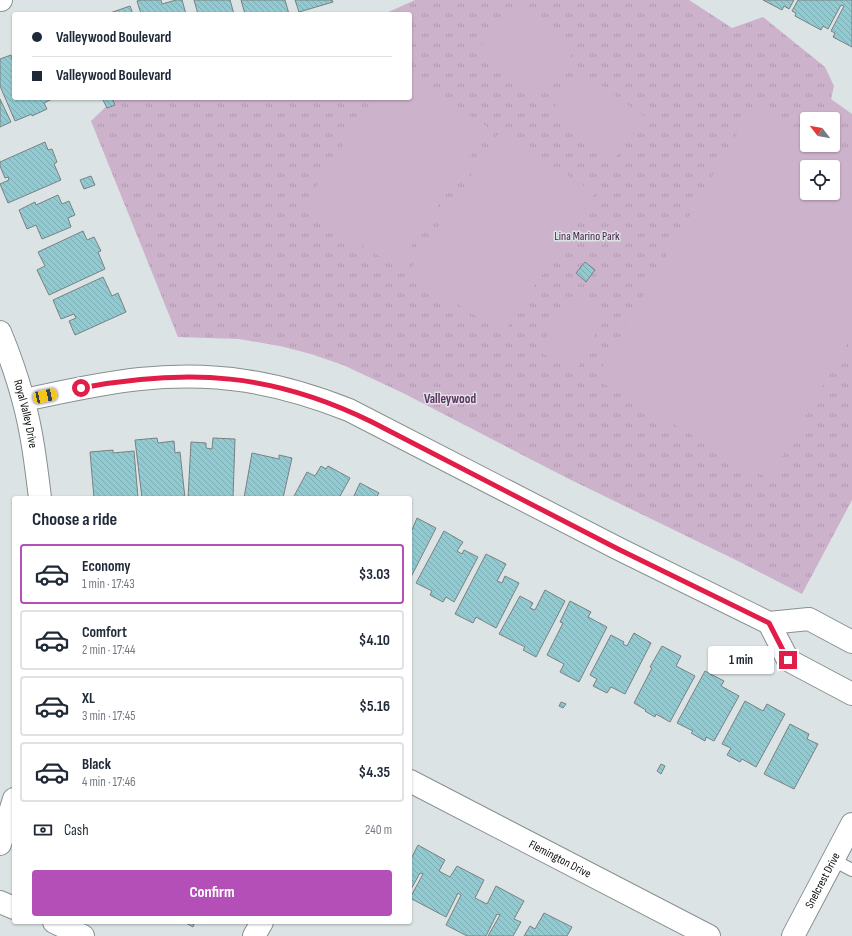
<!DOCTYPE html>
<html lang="en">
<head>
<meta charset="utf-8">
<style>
  :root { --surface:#fff; --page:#f2f2f3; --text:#1f2937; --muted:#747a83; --line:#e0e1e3; --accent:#b34fb6 }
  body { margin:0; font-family:"Sofia Sans Condensed",sans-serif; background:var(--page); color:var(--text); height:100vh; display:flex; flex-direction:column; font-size:15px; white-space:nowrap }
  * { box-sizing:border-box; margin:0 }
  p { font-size:13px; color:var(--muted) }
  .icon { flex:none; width:22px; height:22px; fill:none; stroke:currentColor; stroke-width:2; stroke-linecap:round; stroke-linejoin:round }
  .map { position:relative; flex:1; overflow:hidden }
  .sheet { position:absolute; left:12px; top:496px; width:400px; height:428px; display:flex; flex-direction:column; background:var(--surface); border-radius:4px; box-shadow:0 1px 3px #0004 }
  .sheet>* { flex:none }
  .banner { position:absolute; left:12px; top:12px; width:400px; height:88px; border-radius:4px; box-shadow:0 1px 3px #0004; display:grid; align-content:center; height:88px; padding:0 20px; background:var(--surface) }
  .needle { width:26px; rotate:301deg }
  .buttons { position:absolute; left:800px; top:112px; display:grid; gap:8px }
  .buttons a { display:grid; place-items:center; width:40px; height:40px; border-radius:4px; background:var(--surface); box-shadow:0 1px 3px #0004; font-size:20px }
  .end { position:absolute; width:18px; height:18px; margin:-9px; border:5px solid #e11d48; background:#fff; box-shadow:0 0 0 2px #fff }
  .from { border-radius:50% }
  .bubble { position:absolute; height:28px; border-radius:4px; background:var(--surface); box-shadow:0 1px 3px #0004; font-size:13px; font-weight:700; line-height:28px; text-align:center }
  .car { position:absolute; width:12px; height:24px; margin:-12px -6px; border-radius:5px; box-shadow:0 0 3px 1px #0007; background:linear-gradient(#f5c518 24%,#345 0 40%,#f5c518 0 76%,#345 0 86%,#f5c518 0) }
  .banner b { display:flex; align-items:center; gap:14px; height:38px; font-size:15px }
  .banner b+b { border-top:1px solid var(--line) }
  .banner i { width:10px; height:10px; background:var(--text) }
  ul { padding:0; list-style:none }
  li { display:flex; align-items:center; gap:12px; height:60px; margin:0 8px 6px; padding:0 12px; border:2px solid var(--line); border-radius:4px }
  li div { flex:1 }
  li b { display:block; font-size:15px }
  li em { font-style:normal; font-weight:700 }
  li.active { border-color:var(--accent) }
  li>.icon { width:36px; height:36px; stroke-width:1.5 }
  h2 { padding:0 20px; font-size:18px; line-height:48px }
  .pay { display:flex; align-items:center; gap:10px; height:44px; padding:0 20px; font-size:15px }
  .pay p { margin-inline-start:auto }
  .primary-button { display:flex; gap:8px; margin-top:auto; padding:8px 20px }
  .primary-button a { flex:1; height:46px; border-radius:4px; background:var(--accent); color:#fff; font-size:16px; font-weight:700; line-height:46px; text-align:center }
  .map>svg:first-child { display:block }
</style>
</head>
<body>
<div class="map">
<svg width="852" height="936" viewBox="0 0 852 936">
  <defs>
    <pattern id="park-tufts" width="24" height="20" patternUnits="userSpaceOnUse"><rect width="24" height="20" fill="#cdb2cc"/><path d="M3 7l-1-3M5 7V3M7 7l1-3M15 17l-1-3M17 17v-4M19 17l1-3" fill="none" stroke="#af98ae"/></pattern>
    <pattern id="building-back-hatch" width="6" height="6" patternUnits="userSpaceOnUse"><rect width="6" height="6" fill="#91cad0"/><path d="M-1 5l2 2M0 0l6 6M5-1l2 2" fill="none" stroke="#7cacb1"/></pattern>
  </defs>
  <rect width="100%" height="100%" fill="#dbe3e4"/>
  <!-- park -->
  <path fill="url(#park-tufts)" fill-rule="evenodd" d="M415 0H689L732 28 763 17 825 67 834 86 831 99 852 114V500L802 594 740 562 567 478 403 393 343 365 311 354 280 346 239 339 178 337 91 121 113 100 119 98H410V14H384ZM807 119H833V145H807ZM807 167H833V193H807Z"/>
  <!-- pitch -->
  <path fill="#cdb2cc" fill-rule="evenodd" d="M515 6 572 54 537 95 480 48Z
    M580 70 645 117 615 158 551 112Z
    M410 76 489 128 397 268 303 207 373 98H410Z
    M754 104 807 134V145H826L852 160V336L769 479 595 379ZM807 167H833V193H807Z
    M500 131 595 193 503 334 409 272Z
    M567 296 605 315 576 371 539 352Z"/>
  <!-- building -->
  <path fill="url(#building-back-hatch)" stroke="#7a8182" d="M140 0H161L162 4 176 0H182L186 14H141L137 1Z
    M194 0H230L234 14H198Z
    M241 0H285L289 14H245Z
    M295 0H332L333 2 299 12Z
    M763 0H794L789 9 784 6 782 10Z
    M798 0H852V47L833 37 835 33 831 31 844 6 841 5 828 29 823 26 821 30 795 16 796 13 792 11Z
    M130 6 133 14H110V13Z
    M11 55 14 63V98H52V99L44 103 47 109 32 116V114L15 121 0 86V59Z
    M102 98H112L115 105 107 108Z
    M0 99 11 122 0 127Z
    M45 142 48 150 52 149 57 162 54 164 61 180 8 203 0 184 9 180 8 177 5 178 0 166V162Z
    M91 176 95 185 84 189 80 180Z
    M58 195 62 204 69 201 75 215 68 218 71 227 42 239 36 225 27 229 19 210 35 202 36 205Z
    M83 231 87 240 94 237 101 251 98 252 105 269 49 295 37 270 45 266 38 252Z
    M585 262 595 270 586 282 576 273Z
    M103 277 112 296 118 293 126 312 75 335 69 321 76 318 74 314 61 319 53 300Z
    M157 438 158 443 174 441 175 453 180 452 185 498H142L135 440Z
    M213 438 235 439 233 498H188L191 442 206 443V448L212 449Z
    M113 450V453L134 451 138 498H94L90 452Z
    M252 453 279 459V455L292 458 283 498H244Z
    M321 466 326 469 328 466 350 478 339 498H293L307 472 315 476Z
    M360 483 379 493 376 498H353Z
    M417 518 436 528 410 579V529L412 530Z
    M444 531 463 542 457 551 462 554 464 550 478 557 454 602 446 597 443 602 430 595 432 591 416 583Z
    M486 554 506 564 497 581 502 583 505 576 519 583 496 628 476 617 473 623 455 614Z
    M545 590 565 601 536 657 523 650 525 647 499 634 520 596 533 603 530 608 535 610Z
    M570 601 591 612 588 617 607 627 579 682 560 672 564 664 547 655 563 623 560 622Z
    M634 633 651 643 625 694 611 687 607 693 593 686 597 679 590 675 611 635 624 642 623 644 627 646Z
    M662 646 681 656 676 666 695 676 670 722 656 714 655 717 645 711 646 710 634 703 652 668 650 667Z
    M705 671 724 681 721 686 739 696 714 741 706 737 705 741 691 733 693 731 677 723Z
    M745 701 763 711 767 704 785 714 756 767 742 759 740 762 727 755 731 748 722 744Z
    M561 702 566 704 563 708 559 706Z
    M790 724 809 734 807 739 818 744 794 789 764 774Z
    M661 764 665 766 661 774 657 771Z
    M418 845 445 860 439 871 450 877 457 866 484 880 475 898 487 904 496 886 524 901 514 919 521 922 513 936H488L500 915 497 914 486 936H467L446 925 461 895 458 893 446 917 410 898 423 874 420 873 410 891V861Z
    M544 913 572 927 567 936H524L530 926 535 929Z
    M184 922H195L193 927Z"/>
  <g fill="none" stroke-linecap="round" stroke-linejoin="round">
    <!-- service casing -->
    <g stroke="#889090" stroke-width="14">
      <path id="service" d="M833 860 852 870"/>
    </g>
    <!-- minor casing -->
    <g stroke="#889090" stroke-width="24">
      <g id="minor">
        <path d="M0 0H1"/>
        <path id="s1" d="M0 332C9 354 17 376 23 399 32 431 36 465 40 498"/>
        <path d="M24 400C62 392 101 383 140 379 216 371 278 382 349 410L619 549 769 623 809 619 852 642"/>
        <path d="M769 623 788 660 852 694"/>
        <path id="s2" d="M410 781 709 936"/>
        <path d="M0 844 14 799"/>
        <path d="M0 902 14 908"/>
        <path d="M54 922 83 936"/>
        <path d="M254 936 262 922"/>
        <path id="s3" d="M793 936 852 824"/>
      </g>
    </g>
    <!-- service -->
    <use href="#service" stroke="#fff" stroke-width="12"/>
    <!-- minor -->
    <use href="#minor" stroke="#fff" stroke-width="22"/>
  </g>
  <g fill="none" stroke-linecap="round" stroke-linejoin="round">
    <!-- route -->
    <path stroke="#e11d48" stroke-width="5" d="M81 388C189 368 273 373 372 422L618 549 769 623 788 660"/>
  </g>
  <g text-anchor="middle" stroke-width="3" stroke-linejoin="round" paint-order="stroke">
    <!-- park labels -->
    <g font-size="12" fill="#481e49" stroke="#dbe3e4">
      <text x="587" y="240">Lina Marino Park</text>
    </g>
    <!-- street labels -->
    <g font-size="12" fill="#0b0e0e" stroke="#dbe3e4">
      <text dy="4" stroke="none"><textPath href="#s1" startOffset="86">Royal Valley Drive</textPath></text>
      <text dy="4" stroke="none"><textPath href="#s2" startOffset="169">Flemington Drive</textPath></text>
      <text dy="4" stroke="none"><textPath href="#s3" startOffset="63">Snelcrest Drive</textPath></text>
    </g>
    <!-- neighbourhood labels -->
    <g font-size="13" font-weight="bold" fill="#613062" stroke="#dbe3e4">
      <text x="450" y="403">Valleywood</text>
    </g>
  </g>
</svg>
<div class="buttons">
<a><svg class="needle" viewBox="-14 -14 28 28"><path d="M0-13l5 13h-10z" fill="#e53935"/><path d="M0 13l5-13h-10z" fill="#747a83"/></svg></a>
<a><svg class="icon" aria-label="locate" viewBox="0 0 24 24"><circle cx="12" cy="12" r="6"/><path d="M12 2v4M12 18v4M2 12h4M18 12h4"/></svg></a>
</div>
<i class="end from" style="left:81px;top:388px"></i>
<i class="end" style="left:788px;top:660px"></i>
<div class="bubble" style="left:708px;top:646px;width:66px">1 min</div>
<i class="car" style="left:45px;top:396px;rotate:78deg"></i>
<div class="banner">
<b><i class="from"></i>Valleywood Boulevard</b>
<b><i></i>Valleywood Boulevard</b>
</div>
<section class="sheet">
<h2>Choose a ride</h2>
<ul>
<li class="active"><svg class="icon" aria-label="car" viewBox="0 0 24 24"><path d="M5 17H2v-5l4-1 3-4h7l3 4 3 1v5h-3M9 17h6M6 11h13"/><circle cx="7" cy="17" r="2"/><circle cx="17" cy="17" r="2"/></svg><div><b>Economy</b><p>1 min · 17:43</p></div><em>$3.03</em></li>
<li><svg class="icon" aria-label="car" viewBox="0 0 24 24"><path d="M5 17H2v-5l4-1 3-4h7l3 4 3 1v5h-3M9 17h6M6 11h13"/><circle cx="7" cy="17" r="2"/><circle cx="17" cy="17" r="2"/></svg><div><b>Comfort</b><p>2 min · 17:44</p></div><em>$4.10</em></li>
<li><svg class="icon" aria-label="car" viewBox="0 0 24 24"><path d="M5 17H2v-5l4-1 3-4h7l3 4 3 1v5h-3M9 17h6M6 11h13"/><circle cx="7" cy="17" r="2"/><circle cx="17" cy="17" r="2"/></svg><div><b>XL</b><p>3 min · 17:45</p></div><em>$5.16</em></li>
<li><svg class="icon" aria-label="car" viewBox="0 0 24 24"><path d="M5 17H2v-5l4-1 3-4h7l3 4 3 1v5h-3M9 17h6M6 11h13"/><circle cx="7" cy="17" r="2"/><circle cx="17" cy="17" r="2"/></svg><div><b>Black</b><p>4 min · 17:46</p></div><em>$4.35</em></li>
</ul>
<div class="pay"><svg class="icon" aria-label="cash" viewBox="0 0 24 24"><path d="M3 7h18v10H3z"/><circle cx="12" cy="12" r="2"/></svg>Cash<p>240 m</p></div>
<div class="primary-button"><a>Confirm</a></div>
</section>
</div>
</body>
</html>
